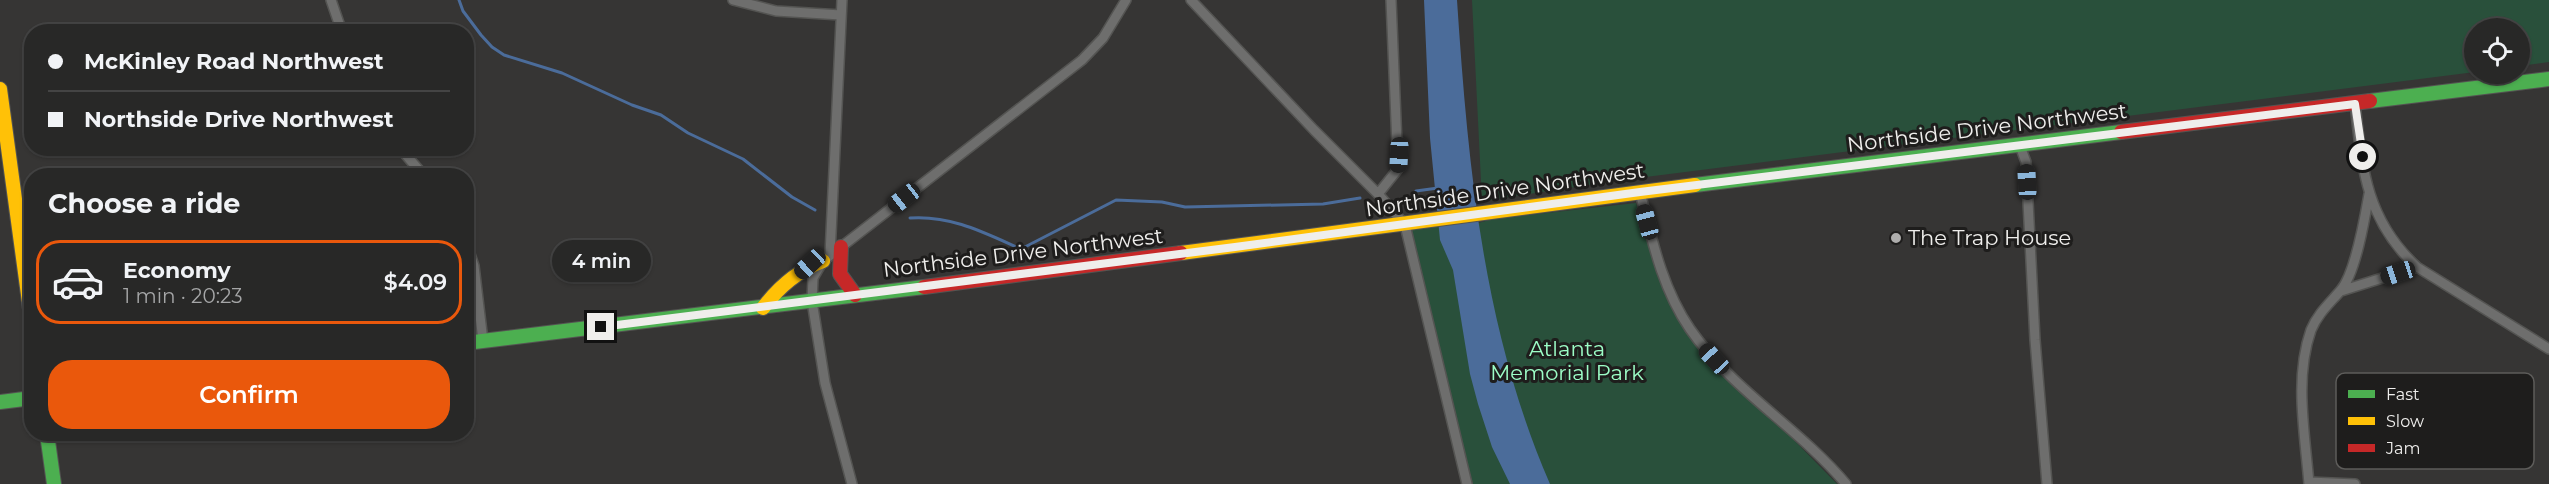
<!DOCTYPE html>
<html lang="en">
<head>
<meta charset="utf-8">
<style>
  :root { --surface:#282827; --page:#343433; --text:#f1f3f6; --muted:#a5a6a7; --line:#444; --accent:#ea580c }
  body { margin:0; font-family:Montserrat,sans-serif; background:var(--page); color:var(--text); height:100vh; display:flex; flex-direction:column; font-size:22px; white-space:nowrap }
  * { box-sizing:border-box; margin:0 }
  p { font-size:20px; color:var(--muted) }
  .icon { flex:none; width:33px; height:33px; fill:none; stroke:currentColor; stroke-width:2; stroke-linecap:round; stroke-linejoin:round }
  .map { position:relative; flex:1; overflow:hidden }
  .panel { position:absolute; left:24px; top:168px; width:450px; height:273px; display:flex; flex-direction:column; background:var(--surface); border-radius:24px; box-shadow:0 2px 4px #0004,0 0 0 2px var(--line) }
  .panel>* { flex:none }
  .top-card { position:absolute; left:24px; top:24px; width:450px; height:132px; border-radius:24px; box-shadow:0 2px 4px #0004,0 0 0 2px var(--line); display:grid; align-content:center; height:132px; padding:0 24px; background:var(--surface) }
  .controls { position:absolute; left:2464px; top:18px; display:grid; gap:12px }
  .controls a { display:grid; place-items:center; width:66px; height:66px; border-radius:50%; background:var(--surface); box-shadow:0 2px 4px #0004,0 0 0 2px var(--line); font-size:30px }
  .end { position:absolute; width:27px; height:27px; margin:-14px; border:8px solid #efeeec; background:#111; box-shadow:0 0 0 3px #111 }
  .from { border-radius:50% }
  .bubble { position:absolute; height:42px; border-radius:21px; background:var(--surface); box-shadow:0 2px 4px #0004,0 0 0 2px var(--line); font-size:20px; font-weight:600; line-height:42px; text-align:center }
  .car { position:absolute; width:18px; height:36px; margin:-18px -9px; border-radius:8px; box-shadow:0 0 4px 2px #0007; background:linear-gradient(#222 24%,#8ab4d8 0 40%,#222 0 76%,#8ab4d8 0 86%,#222 0) }
  .top-card b { display:flex; align-items:center; gap:21px; height:57px; font-size:22px }
  .top-card b+b { border-top:2px solid var(--line) }
  .top-card i { width:15px; height:15px; background:var(--text) }
  ul { padding:0; list-style:none }
  li { display:flex; align-items:center; gap:18px; height:84px; margin:0 12px 9px; padding:0 12px; border:3px solid transparent; border-radius:24px }
  li div { flex:1 }
  li b { display:block; font-size:22px }
  li em { font-style:normal; font-weight:600 }
  li.active { border-color:var(--accent) }
  li>.icon { width:54px; height:54px; stroke-width:1.5 }
  h2 { padding:0 24px; font-size:27px; line-height:72px }
  .primary-button { display:flex; gap:12px; margin-top:auto; padding:12px 24px }
  .primary-button a { flex:1; height:69px; border-radius:24px; background:var(--accent); color:#fff; font-size:24px; font-weight:600; line-height:69px; text-align:center }
  .map>svg:first-child { display:block }
</style>
</head>
<body>
<div class="map">
<svg width="2549" height="484" viewBox="0 0 2549 484">
  <rect width="100%" height="100%" fill="#363534"/>
  <!-- green -->
  <path fill="#29503b" d="M1472 0H2549V62L2520 66V28H2475V72L1614 181 1482 201Z
    M1636 203 1657 274 1693 337 1837 484H1473L1403 220 1471 225 1493 219Z"/>
  <!-- water -->
  <path fill="#4b6c9a" d="M1424 0H1457C1468 166 1483 330 1550 484H1510L1492 447 1478 404 1470 374 1453 270 1440 240 1430 138Z"/>
  <g fill="none" stroke-linecap="round" stroke-linejoin="round">
    <!-- stream -->
    <path stroke="#4b6c9a" stroke-width="3" d="M459 0 463 11 481 35 492 47 504 55 562 73 632 105 661 115 688 133 743 159 792 197 815 210
      M1416 191 1438 188
      M910 218C951 215 985 233 1021 249L1116 200 1162 202 1185 207 1323 204 1360 198"/>
    <!-- street casing -->
    <g stroke="#545452" stroke-width="12">
      <path id="street" d="M331 0 342 32
        M733 0 776 11 841 15
        M1191 0 1314 130 1378 194 1405 225 1467 484
        M2355 103C2362 169 2366 220 2417 267L2549 349
        M2020 146 2026 162 2035 340 2047 484
        M400 148 424 176
        M1640 192C1652 240 1662 288 1690 329 1732 390 1799 428 1846 484
        M1378 194 1398 169 1391 0
        M466 242 474 266 483 341
        M830 255 842 0
        M2341 291 2417 267
        M2309 482 2355 484
        M852 484 825 383 812 301 813 278 823 261 1082 60 1103 38 1126 0
        M2309 484C2305 434 2294 378 2311 330 2318 313 2330 303 2341 290 2356 272 2365 217 2369 194"/>
    </g>
    <!-- fast casing -->
    <g stroke="#545452" stroke-width="16">
      <path id="fast" d="M2370 101 2549 79
        M1695 185 2121 132
        M466 343 924 287
        M0 402 32 398
        M47 434 54 484"/>
    </g>
    <!-- slow casing -->
    <g stroke="#545452" stroke-width="16">
      <path id="slow" d="M0 89 32 324
        M1181 253 1695 185
        M763 308C778 288 799 270 823 261"/>
    </g>
    <!-- jam casing -->
    <g stroke="#545452" stroke-width="16">
      <path id="jam" d="M2121 132 2370 101
        M841 247 840 274 855 295
        M924 287 1181 253"/>
    </g>
    <!-- street -->
    <use href="#street" stroke="#6e6e6d" stroke-width="9"/>
    <!-- fast -->
    <use href="#fast" stroke="#4caf50" stroke-width="14"/>
    <!-- slow -->
    <use href="#slow" stroke="#ffc107" stroke-width="14"/>
    <!-- jam -->
    <use href="#jam" stroke="#c62828" stroke-width="14"/>
  </g>
  <g fill="none" stroke-linecap="round" stroke-linejoin="round">
    <!-- route -->
    <path stroke="#efeeec" stroke-width="8" d="M601 327 1235 247 1640 192 2355 104 2363 157"/>
  </g>
  <!-- markers -->
  <circle fill="#aeadac" stroke="#1e1d1c" stroke-width="2" cx="1896" cy="238" r="6"/>
  <g text-anchor="middle" stroke-width="6" stroke-linejoin="round" paint-order="stroke">
    <!-- street labels -->
    <g font-size="21" fill="#efeeec" stroke="#1e1d1c">
      <text transform="translate(1987 128) rotate(-7)" y="7">Northside Drive Northwest</text>
      <text transform="translate(1505 190) rotate(-8)" y="7">Northside Drive Northwest</text>
      <text transform="translate(1023 253) rotate(-7)" y="7">Northside Drive Northwest</text>
    </g>
    <!-- poi labels -->
    <g font-size="21" fill="#efeeec" stroke="#1e1d1c" text-anchor="start">
      <text x="1908" y="245">The Trap House</text>
    </g>
    <!-- park labels -->
    <g font-size="21" fill="#9cfdc6" stroke="#1e1d1c">
      <text x="1567" y="356">Atlanta<tspan x="1567" dy="24">Memorial Park</tspan></text>
    </g>
  </g>
  <!-- legend -->
  <rect x="2336" y="373" width="198" height="96" rx="9" fill="#1e1d1c" stroke="#5d5c5a" stroke-width="1.5"/>
  <rect x="2348" y="390" width="27" height="8" fill="#4caf50"/>
  <rect x="2348" y="417" width="27" height="8" fill="#ffc107"/>
  <rect x="2348" y="444" width="27" height="8" fill="#c62828"/>
  <g font-size="16" fill="#efeeec">
    <text x="2386" y="400">Fast</text>
    <text x="2386" y="427">Slow</text>
    <text x="2386" y="454">Jam</text>
  </g>
</svg>
<div class="controls">
<a><svg class="icon" aria-label="locate" viewBox="0 0 24 24"><circle cx="12" cy="12" r="6"/><path d="M12 2v4M12 18v4M2 12h4M18 12h4"/></svg></a>
</div>
<i class="end from" style="left:2363px;top:157px"></i>
<i class="end" style="left:601px;top:327px"></i>
<div class="bubble" style="left:552px;top:240px;width:99px">4 min</div>
<i class="car" style="left:1399px;top:155px;rotate:183deg"></i>
<i class="car" style="left:2027px;top:182px;rotate:357deg"></i>
<i class="car" style="left:904px;top:198px;rotate:232deg"></i>
<i class="car" style="left:1647px;top:222px;rotate:345deg"></i>
<i class="car" style="left:810px;top:264px;rotate:227deg"></i>
<i class="car" style="left:2398px;top:273px;rotate:252deg"></i>
<i class="car" style="left:1714px;top:359px;rotate:317deg"></i>
<div class="top-card">
<b><i class="from"></i>McKinley Road Northwest</b>
<b><i></i>Northside Drive Northwest</b>
</div>
<section class="panel">
<h2>Choose a ride</h2>
<ul>
<li class="active"><svg class="icon" aria-label="car" viewBox="0 0 24 24"><path d="M5 17H2v-5l4-1 3-4h7l3 4 3 1v5h-3M9 17h6M6 11h13"/><circle cx="7" cy="17" r="2"/><circle cx="17" cy="17" r="2"/></svg><div><b>Economy</b><p>1 min · 20:23</p></div><em>$4.09</em></li>
</ul>
<div class="primary-button"><a>Confirm</a></div>
</section>
</div>
</body>
</html>
